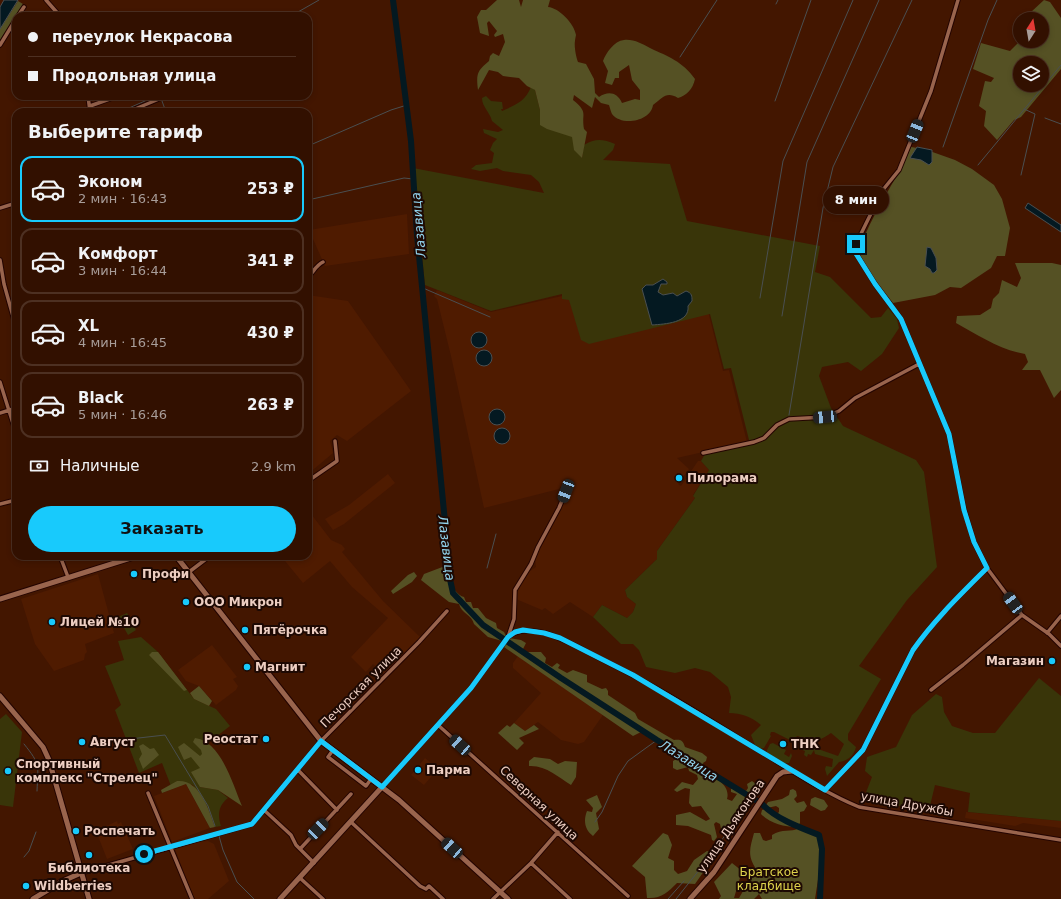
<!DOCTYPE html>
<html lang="ru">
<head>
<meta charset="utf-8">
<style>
  :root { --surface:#321000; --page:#3d1e0f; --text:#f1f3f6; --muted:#a89d99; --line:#4d3022; --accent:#18cafc }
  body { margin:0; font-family:"DejaVu Sans",sans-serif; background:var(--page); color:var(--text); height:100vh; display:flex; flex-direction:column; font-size:15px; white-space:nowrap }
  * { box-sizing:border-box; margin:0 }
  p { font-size:13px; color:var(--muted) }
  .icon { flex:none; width:22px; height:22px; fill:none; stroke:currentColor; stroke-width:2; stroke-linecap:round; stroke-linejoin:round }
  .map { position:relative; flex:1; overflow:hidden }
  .drawer { position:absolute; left:12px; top:108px; width:300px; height:452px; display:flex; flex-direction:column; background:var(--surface); border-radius:12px; box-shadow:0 2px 6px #0003,0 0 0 1px var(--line) }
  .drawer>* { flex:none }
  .hud { position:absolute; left:12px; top:12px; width:300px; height:88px; border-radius:12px; box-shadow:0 2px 6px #0003,0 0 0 1px var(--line); display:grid; align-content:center; height:88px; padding:0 16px; background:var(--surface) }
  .needle { width:26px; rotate:11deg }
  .buttons { position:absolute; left:1013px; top:12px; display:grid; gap:8px }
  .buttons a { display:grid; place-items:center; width:36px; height:36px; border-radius:50%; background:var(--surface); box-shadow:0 2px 6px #0003,0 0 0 1px var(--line); font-size:20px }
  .end { position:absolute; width:18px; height:18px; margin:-9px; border:5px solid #18cafc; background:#111; box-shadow:0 0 0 2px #111 }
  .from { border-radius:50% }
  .bubble { position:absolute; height:28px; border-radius:14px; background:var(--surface); box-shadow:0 2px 6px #0003,0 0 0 1px var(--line); font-size:13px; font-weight:800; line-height:28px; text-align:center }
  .car { position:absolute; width:12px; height:24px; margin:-12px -6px; border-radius:5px; box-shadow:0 0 3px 1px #0007; background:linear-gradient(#222 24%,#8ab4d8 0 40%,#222 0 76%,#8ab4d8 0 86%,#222 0) }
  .hud b { display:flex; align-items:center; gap:14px; height:38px; font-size:15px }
  .hud b+b { border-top:1px solid var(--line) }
  .hud i { width:10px; height:10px; background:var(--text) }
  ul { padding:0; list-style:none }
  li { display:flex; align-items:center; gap:12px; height:66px; margin:0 8px 6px; padding:0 8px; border:2px solid var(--line); border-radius:12px }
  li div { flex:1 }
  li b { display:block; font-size:15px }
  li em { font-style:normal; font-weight:800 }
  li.active { border-color:var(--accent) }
  li>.icon { width:36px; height:36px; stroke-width:1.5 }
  h2 { padding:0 16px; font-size:18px; line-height:48px }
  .pay { display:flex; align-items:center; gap:10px; height:44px; padding:0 16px; font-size:15px }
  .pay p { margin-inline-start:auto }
  .button { display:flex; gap:8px; margin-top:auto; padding:8px 16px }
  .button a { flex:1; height:46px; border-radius:24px; background:var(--accent); color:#111; font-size:16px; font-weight:800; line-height:46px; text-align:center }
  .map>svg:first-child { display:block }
</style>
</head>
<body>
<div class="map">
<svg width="1061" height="899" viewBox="0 0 1061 899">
  <rect width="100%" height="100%" fill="#431600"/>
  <!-- built -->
  <path fill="#4f1b00" d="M407 214 409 254 325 266 309 230Z
    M437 290 491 312 562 296 705 299 723 371 729 370 747 442 677 458 689 469 678 484 681 486 698 461H701L709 470 693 495 695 498 657 551V559L625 590 627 597 636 604 633 612 627 618 602 605 593 617 570 602 553 614 545 608 542 610 516 599V591L527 573 536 567 535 558 573 485 563 484 559 489 484 508 451 356 437 299 434 296Z
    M308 295 348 301 411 391 347 441 337 435 330 441 333 453 308 474Z
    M388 474 395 483 344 524 333 530 325 519 349 505Z
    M308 510 331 540 342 545 345 549 342 552 383 601 420 637 384 674 373 664 366 672 351 657 388 618 352 587 330 561 303 583 281 556H308Z
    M98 574 114 633 85 644 87 652 85 654 84 660 54 671 35 644 21 599Z
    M212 645 237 677 233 679 238 686 236 690 216 705 199 686 186 681 178 670Z
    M518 656 603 715 584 742 578 744 561 740 538 722 525 731 514 723 541 693 513 668V663Z
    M425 758 438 769 424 785 411 775Z
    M186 784 210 828 172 842 154 796Z
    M966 812 1061 821V828L1023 823 1015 826 965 818Z
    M117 821 118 824 121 822 133 849 107 859 96 831Z
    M208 841 214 844 229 881 208 899H194L175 849 197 842Z"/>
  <!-- green -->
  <path fill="#393509" d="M531 87 535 90 540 110 572 136 582 158 584 145C595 138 603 139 615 144L613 150 603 160 670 164 687 221 820 246 815 272 830 277 871 318 881 317 888 308 897 319 899 328 882 354 861 371 848 362 822 367 819 376 831 408 843 426 916 460 924 472 937 567 907 600 859 666 881 679 848 734V740L856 747C854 756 847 761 839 762L827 776 825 769 826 766 832 767 833 759 815 754 814 750 811 755 808 754 807 757 804 755 805 751 798 748 801 743 838 756 844 744 831 733C817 743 813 741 797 736L794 741 796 742H794L774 732H771L770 735 771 736 764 748 760 749 755 745 751 735 761 725C752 717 741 713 729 713L731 697 728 687 710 672 695 668 675 673 646 667 639 650 633 644H621L593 617 602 605 627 618 633 612 636 604 627 597 625 590 657 559V551L695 498 693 496 709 470 701 461 705 454 750 444 731 368 724 369 710 314 589 344 581 340 569 300 562 299V294L491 311 425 285 413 168 544 193 539 182 531 175 503 171 497 168 480 171 471 169 476 165 492 163 494 153 490 150 493 143 497 139 484 133 483 129 498 132 503 130 492 121C490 112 482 107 482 98L486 96 491 101 502 102 503 109H501L502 111C515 105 525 102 531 87Z
    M127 613 136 630 128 635 118 617Z
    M141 637 158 652 194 699 216 709 230 726 208 743 200 768V787L218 790 228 798C219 805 217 814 221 826L215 827 207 806 193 785 177 781 171 786 162 763 139 773 115 710 121 705 105 666 124 660 118 641Z
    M1039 678 1061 696V821L968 812 970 793 935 785 929 810 891 805 865 795 872 777 865 771 867 757 896 747 912 715 936 694 942 697 944 712 952 726 973 733H995Z
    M6 714 22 732 13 807 0 805V719Z
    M773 743 786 750 784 754 789 757 791 753 792 756 789 763H784L767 753V750L770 744Z"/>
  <!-- forest -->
  <path fill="#555124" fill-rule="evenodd" d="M497 0H519L521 7 523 0H550L548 7C559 8 574 23 576 35 576 35 575 40 575 41 574 46 576 57 578 62L586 64 594 79 595 93 599 97C608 91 617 92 622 103L635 99 640 100V90L632 80 629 65 619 72V78H615L612 85 605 83 608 71 603 61C606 53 614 41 624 40 634 39 642 44 650 48 669 57 682 61 695 79 693 89 686 96 678 98 666 91 663 98 653 105 651 121 622 127 612 114 611 112 610 108 609 105L601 103 595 97 592 108 574 95 573 100C589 113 581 113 584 129L587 132 582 158 574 150 572 137 547 129 540 125V110L535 90 527 86 519 78 503 76 498 72 489 70 478 90C476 74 477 71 489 61L490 56 493 53 499 56 505 42 503 34 495 37 494 35 497 31 489 21 487 23 489 36 480 33 477 17 481 10H486Z
    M1044 0 1050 2 1061 18V69L1021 117 1014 120 997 140 984 126 986 111 979 106 985 81 991 82 994 78 973 69 981 43 1010 51 1020 41H1042V19H1032L1031 12ZM1020 63H1042V85H1020Z
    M18 1 23 4 0 40V29Z
    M911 147 924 149 955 160 972 169 994 185 1002 199 1010 228 1005 256H997L991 268 961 288 950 287 935 295 893 303 873 277 859 253C870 214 896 183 911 147Z
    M1015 263H1052L1061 265V390L1054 398 1040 370H1022L1028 362 1025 354C1000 350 978 335 956 323L957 316 980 315 991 308 993 299 999 293 1002 280 1017 287 1021 278Z
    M445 566 449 567C452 572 450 574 450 580 451 586 458 596 464 597L466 602H471L473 608H478L486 618 496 623 497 628 504 632 506 636 502 641 488 637 474 624C472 615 461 613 459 604L449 602 421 580 424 574Z
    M414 572 417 576 412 582 393 594 391 591 408 575Z
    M509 638 521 640 526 643 523 649 526 652H541L546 658 545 663 552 667 557 663 560 665 558 668 567 673 573 670 587 675V682L602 689 606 688 608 691V695L635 713 638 719 674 740C680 739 683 740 685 747L702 753 707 757 706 761 703 763 705 771C714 777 731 785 727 799L732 801 737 794 731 792V789L734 786 746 791 748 788 747 784 752 781 756 784 758 792 735 828 727 837 722 834 720 824 716 822 714 824 717 837 714 841 712 840 711 835 688 826 676 825V815L690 812 706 821 710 819 701 806 692 807 689 803 690 789 685 788 677 792 674 790 682 782 693 785 698 779 697 775 689 771 688 767 677 770 673 768V761L678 758V754L641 732 633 736 504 647 505 643Z
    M152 652H158L187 690 184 691 149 655Z
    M199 686 212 701 209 706 194 699 190 693Z
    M514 723 525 731 534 725 539 729 519 738 524 743 517 750 498 733 507 725 510 727Z
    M195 738C221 741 233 785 242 806L218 790 200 787 191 772 200 768 191 757 184 760 178 747 184 743 200 756 202 754 201 750 193 742Z
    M143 744 150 749 154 748 159 755 143 769 139 759 142 754 139 746Z
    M534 757 550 759 558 764 565 761 577 762 576 777 571 785C558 777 546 765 529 766V761Z
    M177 781C200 779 209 810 215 827L210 828 186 784 162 793 161 790Z
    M793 789 796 791 797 796 794 799 797 803 804 801 807 806 804 811 800 812V823L797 827C784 827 770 823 761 814L762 810 765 809 776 815 779 812V808L776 806 767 808 766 805 768 802 782 799 789 795 790 790Z
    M597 795 602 807 596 813 599 829 593 836C585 830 583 821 587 811L592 812 593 808 586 800Z
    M815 797 824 800 828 806 825 810 821 811 810 805 811 799Z
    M799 828 819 837V856L821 860 815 899H762L759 894 754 899H719L721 896 714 882 732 863 742 871 734 898H739L756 869C747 855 750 848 754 833H760L763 840 766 841 772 839V835C782 828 791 833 799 828Z
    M663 833 668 835 672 845 668 858 674 861V870L678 874 687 871 694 860 707 851 710 852 711 861 695 884 677 883C668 892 661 899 647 898L645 877 632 866Z"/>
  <!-- water -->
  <path fill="#041921" stroke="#4a4f51" d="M4 0H18L0 29V7Z
    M917 147 932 150V162L929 165 921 160 910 158Z
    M1028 203 1061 225V232L1025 208Z
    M927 247 931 248 936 258 937 270 934 273H932L930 269 925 266Z
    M663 279 667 282V284H661L658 292 663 295 673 293 677 296 686 291C692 293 692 296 692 301L688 306C690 323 665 324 652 325L642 289 646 285H653Z
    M471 340a8 8 0 1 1 16 0a8 8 0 1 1-16 0Z
    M476 358a8 8 0 1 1 16 0a8 8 0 1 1-16 0Z
    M489 417a8 8 0 1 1 16 0a8 8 0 1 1-16 0Z
    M494 436a8 8 0 1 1 16 0a8 8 0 1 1-16 0Z"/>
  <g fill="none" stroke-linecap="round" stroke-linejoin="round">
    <!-- stream -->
    <path stroke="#4a4f51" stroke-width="1" d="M776 4 778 0
      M291 16 319 0
      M680 57 717 0
      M775 101 811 0
      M120 112 154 97
      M166 112 162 101 174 96
      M1045 118 1061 124
      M308 146 391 110 407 105
      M943 147 988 20 997 0
      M978 165 1061 65
      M1021 175 1035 114 1024 109
      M308 200 404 178 413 179
      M423 288 490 317
      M760 298 783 161 853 0
      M782 316 807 162 879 0
      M789 415 823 208 833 167 912 0
      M487 568 496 534
      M130 739 165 735 208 806 215 826
      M24 744C41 765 38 765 37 791
      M595 822 602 812 618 776 628 761 657 740
      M219 836 223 850 237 882 254 899
      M24 857 29 851 36 832
      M668 899 684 881
      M676 899 712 854 751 798"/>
    <!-- river -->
    <path stroke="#041921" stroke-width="6" d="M393 0 411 141 417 235 445 522 446 561 453 593 483 625 561 678 657 740 762 804C776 819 801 828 819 835L822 849 820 899"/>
    <!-- street casing -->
    <g stroke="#230400" stroke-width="5.5">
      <path id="street" d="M46 0 60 16
        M958 0 931 91 899 170 882 191 856 244 855 252 875 284 901 319 949 434 964 509 974 542 987 568 1022 615 1049 634 1061 646
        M18 16 24 7
        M0 45 16 19
        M88 96 90 112
        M90 106 118 96
        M128 112 166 96
        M0 208 16 203
        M0 260 4 284 16 327
        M308 277C314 272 315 266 323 262
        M0 382 16 433
        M0 413 16 408
        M703 453 754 442 764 438 777 425 789 419 825 417 839 411 855 398 919 364
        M308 481 337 461 335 441
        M0 504 16 500
        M60 556 68 577
        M189 572 210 556
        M1047 633 1061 616
        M508 637C519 629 531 630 545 633 566 639 586 652 605 661 660 688 711 721 763 753 794 772 825 793 859 807L1061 840
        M931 690 963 665 1022 615
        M438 725 628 896
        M333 750 328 757 366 786 371 779
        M298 770 337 810
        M382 787 471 688 508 637 514 619 515 590 531 564 538 547 559 508 566 491
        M825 790 863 750 913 650C934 620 961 594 987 568
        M148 793 192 899
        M264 810 291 835 296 845 314 863
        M351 822 420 886 426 889 429 886 443 899
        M300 849 351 794
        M531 863 570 899
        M81 873 252 824 321 741 419 642 447 611
        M300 878 323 899
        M493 899 531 863 558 832"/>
    </g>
    <!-- secondary casing -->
    <g stroke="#230400" stroke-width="7">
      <path id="secondary" d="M176 556 321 741 399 800 508 899
        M0 599 137 556
        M0 696 43 747 49 760 89 899
        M33 899 63 881 81 873
        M280 899 382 787
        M690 899 714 872 777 776 783 772 792 771"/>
    </g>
    <!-- street -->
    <use href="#street" stroke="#99644d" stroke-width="3.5"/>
    <!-- secondary -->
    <use href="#secondary" stroke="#99644d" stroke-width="5"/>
  </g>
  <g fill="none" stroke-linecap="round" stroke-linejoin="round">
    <!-- route -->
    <path stroke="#18cafc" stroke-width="5" d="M144 854 252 824 321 741 382 787 471 688 508 637 515 632 523 630 544 633 560 638 633 675 825 790 863 750 913 650C934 620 961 594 987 568L974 542 964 510 949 434 901 319 875 284 855 252 856 244"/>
  </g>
  <!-- markers -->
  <g fill="#18cafc" stroke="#1d0903" stroke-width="1.5">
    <circle cx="679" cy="478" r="4"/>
    <circle cx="134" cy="574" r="4"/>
    <circle cx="186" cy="602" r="4"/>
    <circle cx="52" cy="622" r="4"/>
    <circle cx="245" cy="630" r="4"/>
    <circle cx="1052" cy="661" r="4"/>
    <circle cx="247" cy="667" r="4"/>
    <circle cx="266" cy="739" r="4"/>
    <circle cx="82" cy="742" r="4"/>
    <circle cx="783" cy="744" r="4"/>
    <circle cx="418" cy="770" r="4"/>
    <circle cx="8" cy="771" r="4"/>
    <circle cx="76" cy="831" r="4"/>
    <circle cx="89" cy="855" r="4"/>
    <circle cx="26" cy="886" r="4"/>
  </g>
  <g text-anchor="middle" stroke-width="4" stroke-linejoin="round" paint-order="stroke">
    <!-- poi labels -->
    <g font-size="12" font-weight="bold" fill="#edcec2" stroke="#1d0903" text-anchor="start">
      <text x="687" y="482">Пилорама</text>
      <text x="142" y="578">Профи</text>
      <text x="194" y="606">ООО Микрон</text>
      <text x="60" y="626">Лицей №10</text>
      <text x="253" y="634">Пятёрочка</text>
      <text x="1044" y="665" text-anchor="end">Магазин</text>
      <text x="255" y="671">Магнит</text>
      <text x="258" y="743" text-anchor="end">Реостат</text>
      <text x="90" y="746">Август</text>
      <text x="791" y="748">ТНК</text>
      <text x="16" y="768">Спортивный<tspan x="16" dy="14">комплекс "Стрелец"</tspan></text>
      <text x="426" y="774">Парма</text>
      <text x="84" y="835">Роспечать</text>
      <text x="89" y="872" text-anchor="middle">Библиотека</text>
      <text x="34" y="890">Wildberries</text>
    </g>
    <!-- street labels -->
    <g font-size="12" fill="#edcec2" stroke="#1d0903">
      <text transform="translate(361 687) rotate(-45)" y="4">Печорская улица</text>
      <text transform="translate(539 803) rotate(43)" y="4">Северная улица</text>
      <text transform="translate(907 804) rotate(10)" y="4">улица Дружбы</text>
      <text transform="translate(731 826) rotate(-56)" y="4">улица Дьяконова</text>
    </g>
    <!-- park labels -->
    <g font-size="12" fill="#ded34c" stroke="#1d0903">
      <text x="769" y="876">Братское<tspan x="769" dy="14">кладбище</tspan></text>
    </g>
    <!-- water labels -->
    <g font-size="13" font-style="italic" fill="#93d5ef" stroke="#1d0903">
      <text transform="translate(418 225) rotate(-95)" y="5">Лазавица</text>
      <text transform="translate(447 548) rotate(83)" y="5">Лазавица</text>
      <text transform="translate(689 760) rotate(32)" y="5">Лазавица</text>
    </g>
  </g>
</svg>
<div class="buttons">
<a><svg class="needle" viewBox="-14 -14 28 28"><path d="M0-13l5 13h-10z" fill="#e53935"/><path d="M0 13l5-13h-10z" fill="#a89d99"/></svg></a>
<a><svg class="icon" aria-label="layers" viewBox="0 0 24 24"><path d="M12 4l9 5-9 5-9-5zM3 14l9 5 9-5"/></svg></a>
</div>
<i class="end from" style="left:144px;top:854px"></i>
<i class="end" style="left:856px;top:244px"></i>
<div class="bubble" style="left:823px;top:186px;width:66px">8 мин</div>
<i class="car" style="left:915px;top:131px;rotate:22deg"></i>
<i class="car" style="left:825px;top:417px;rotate:265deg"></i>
<i class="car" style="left:566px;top:491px;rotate:201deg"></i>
<i class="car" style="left:1013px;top:603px;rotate:324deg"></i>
<i class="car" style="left:460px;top:745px;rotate:312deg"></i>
<i class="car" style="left:318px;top:829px;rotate:44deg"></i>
<i class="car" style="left:452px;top:848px;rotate:312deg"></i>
<div class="hud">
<b><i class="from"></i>переулок Некрасова</b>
<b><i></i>Продольная улица</b>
</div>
<section class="drawer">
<h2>Выберите тариф</h2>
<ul>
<li class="active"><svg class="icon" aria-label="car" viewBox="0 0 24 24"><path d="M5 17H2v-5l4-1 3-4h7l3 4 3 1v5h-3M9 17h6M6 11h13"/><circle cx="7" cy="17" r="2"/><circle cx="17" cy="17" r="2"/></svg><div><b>Эконом</b><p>2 мин · 16:43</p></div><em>253 ₽</em></li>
<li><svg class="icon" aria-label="car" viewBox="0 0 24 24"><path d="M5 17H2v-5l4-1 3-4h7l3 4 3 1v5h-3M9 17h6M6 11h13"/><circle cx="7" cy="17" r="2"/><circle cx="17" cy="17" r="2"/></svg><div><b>Комфорт</b><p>3 мин · 16:44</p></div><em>341 ₽</em></li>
<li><svg class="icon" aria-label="car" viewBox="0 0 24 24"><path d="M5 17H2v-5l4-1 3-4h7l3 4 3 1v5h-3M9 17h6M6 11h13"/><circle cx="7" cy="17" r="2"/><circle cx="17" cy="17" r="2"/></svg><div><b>XL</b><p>4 мин · 16:45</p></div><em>430 ₽</em></li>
<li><svg class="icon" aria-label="car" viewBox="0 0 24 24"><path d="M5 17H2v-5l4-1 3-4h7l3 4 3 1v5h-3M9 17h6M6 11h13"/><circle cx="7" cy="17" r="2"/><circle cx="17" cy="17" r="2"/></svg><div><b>Black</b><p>5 мин · 16:46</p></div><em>263 ₽</em></li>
</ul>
<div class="pay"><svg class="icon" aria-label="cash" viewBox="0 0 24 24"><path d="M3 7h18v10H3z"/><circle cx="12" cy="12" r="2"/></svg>Наличные<p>2.9 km</p></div>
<div class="button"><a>Заказать</a></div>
</section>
</div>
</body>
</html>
